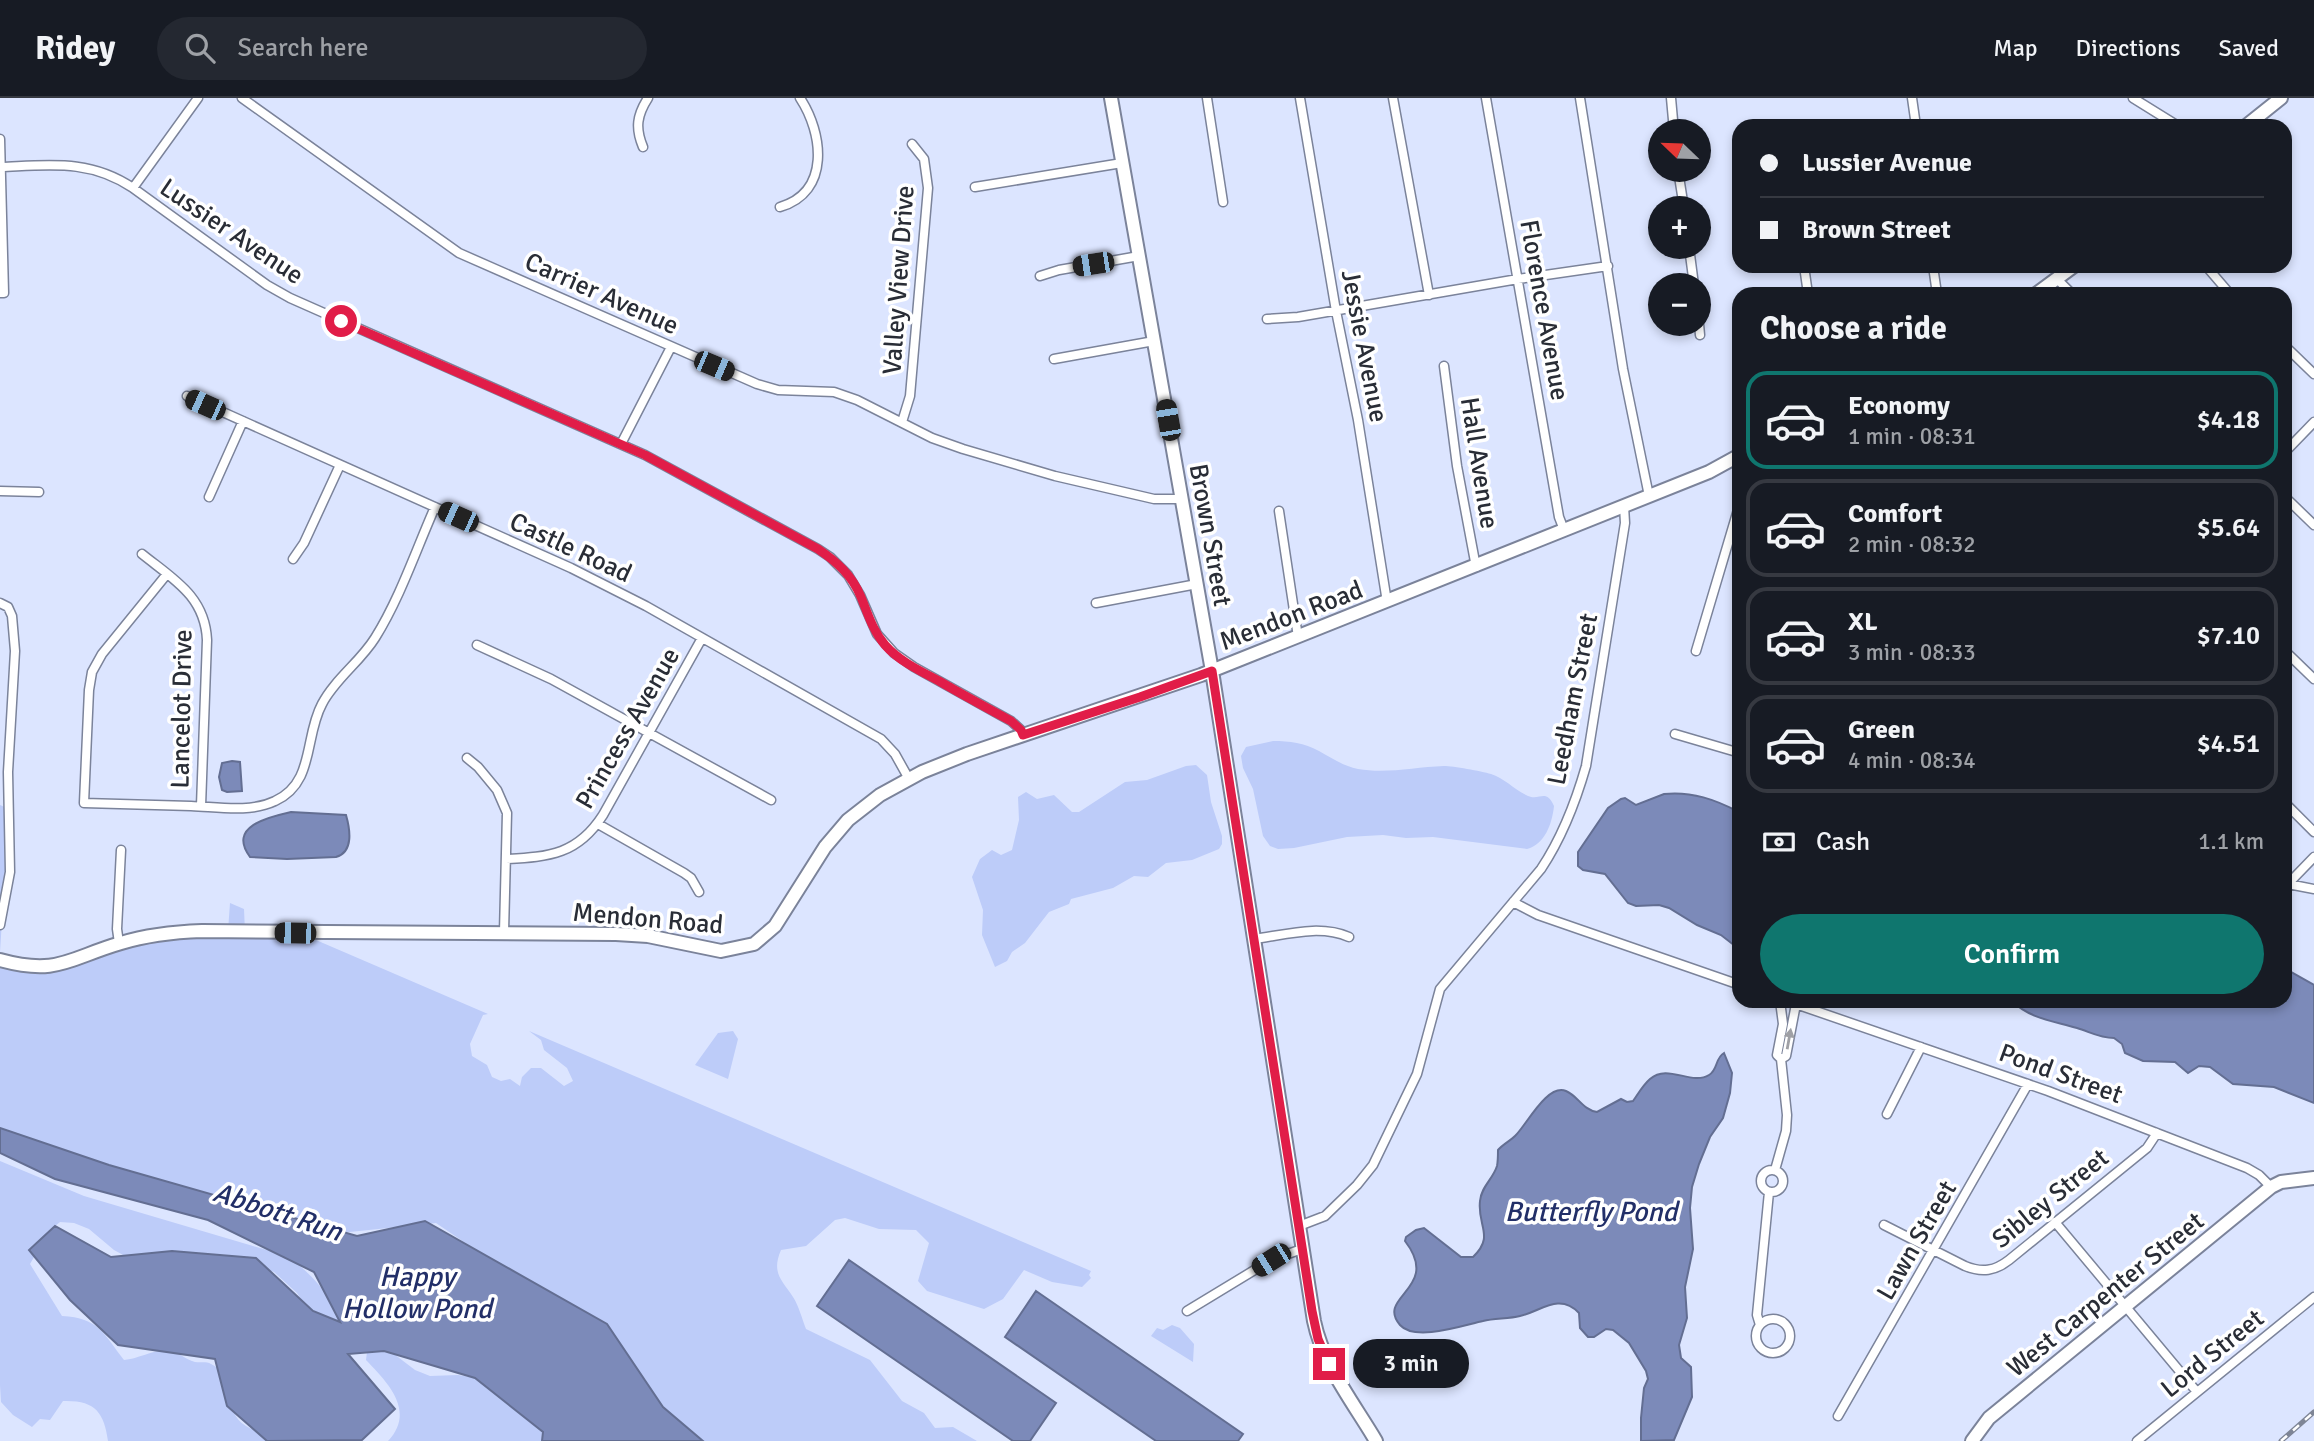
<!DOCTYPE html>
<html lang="en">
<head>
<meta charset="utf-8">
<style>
  :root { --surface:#171b24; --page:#242831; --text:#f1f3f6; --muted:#9ea1a6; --line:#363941; --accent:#0f766e }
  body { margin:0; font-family:Signika,sans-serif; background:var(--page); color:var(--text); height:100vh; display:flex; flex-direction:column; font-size:26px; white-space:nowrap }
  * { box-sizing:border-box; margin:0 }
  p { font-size:23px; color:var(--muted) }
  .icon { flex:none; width:38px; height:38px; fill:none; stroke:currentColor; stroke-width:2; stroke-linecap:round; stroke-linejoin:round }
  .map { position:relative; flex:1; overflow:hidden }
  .sheet { position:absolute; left:1732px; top:189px; width:560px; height:721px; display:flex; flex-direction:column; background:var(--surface); border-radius:21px; box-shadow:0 4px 10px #0003 }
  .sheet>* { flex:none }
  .hud { position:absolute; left:1732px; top:21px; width:560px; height:154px; border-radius:21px; box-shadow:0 4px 10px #0003; display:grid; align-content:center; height:154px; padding:0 28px; background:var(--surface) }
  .needle { width:46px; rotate:293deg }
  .fabs { position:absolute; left:1648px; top:21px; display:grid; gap:14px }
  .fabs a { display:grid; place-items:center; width:63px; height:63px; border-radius:50%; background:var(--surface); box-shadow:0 4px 10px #0003; font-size:35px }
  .end { position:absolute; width:32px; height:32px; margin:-16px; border:9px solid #e11d48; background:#fff; box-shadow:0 0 0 4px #fff }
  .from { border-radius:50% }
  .bubble { position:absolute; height:49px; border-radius:24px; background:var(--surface); box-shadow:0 4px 10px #0003; font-size:23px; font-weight:600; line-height:49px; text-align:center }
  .car { position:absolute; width:21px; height:42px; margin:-21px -10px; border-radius:9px; box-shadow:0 0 5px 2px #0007; background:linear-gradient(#222 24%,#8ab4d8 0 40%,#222 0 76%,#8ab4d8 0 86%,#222 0) }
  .hud b { display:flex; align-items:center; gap:24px; height:66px; font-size:26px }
  .hud b+b { border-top:2px solid var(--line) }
  .hud i { width:18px; height:18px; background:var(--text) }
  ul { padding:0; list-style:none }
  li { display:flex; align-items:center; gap:21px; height:98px; margin:0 14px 10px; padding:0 14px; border:4px solid var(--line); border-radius:21px }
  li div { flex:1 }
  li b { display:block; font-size:26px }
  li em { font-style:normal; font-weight:600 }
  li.on { border-color:var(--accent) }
  li>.icon { width:63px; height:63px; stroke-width:1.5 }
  h2 { padding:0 28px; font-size:32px; line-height:84px }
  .pay { display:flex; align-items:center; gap:18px; height:77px; padding:0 28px; font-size:26px }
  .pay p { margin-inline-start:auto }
  .primary-button { display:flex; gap:14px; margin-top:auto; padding:14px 28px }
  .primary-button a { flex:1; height:80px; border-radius:42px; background:var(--accent); color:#fff; font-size:28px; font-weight:600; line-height:80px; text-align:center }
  header { display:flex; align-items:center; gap:42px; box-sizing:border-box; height:98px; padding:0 35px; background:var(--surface); border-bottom:2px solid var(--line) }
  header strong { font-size:33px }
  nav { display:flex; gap:38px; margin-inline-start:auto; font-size:24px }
  .search { width:490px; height:63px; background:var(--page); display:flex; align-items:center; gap:18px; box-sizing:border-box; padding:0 24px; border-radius:38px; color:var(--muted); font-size:26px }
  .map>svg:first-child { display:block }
</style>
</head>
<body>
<header>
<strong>Ridey</strong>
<div class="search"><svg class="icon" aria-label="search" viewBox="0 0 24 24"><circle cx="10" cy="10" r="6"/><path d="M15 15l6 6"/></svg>Search here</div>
<nav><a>Map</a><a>Directions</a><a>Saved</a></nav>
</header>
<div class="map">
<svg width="2314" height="1343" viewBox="0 0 2314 1343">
  <rect width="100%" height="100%" fill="#dce5ff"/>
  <!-- green -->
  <path fill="#bdccf9" d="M1273 643C1290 643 1304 645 1319 653 1332 660 1343 668 1358 671 1386 676 1415 669 1444 668 1453 668 1481 673 1491 676 1504 680 1515 692 1528 698 1540 703 1546 690 1554 708 1552 726 1545 746 1527 751L1433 739 1406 740 1383 737 1347 739 1294 750 1278 751 1270 748 1263 738 1253 691 1243 670 1241 658 1246 649Z
    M1196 667 1207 677 1211 704 1222 738V746L1219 751 1192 762 1166 765 1148 779 1134 778 1113 790 1071 801 1069 806 1049 814 1025 845 1012 854 1007 863 995 869 982 837 983 812 972 779 980 761 992 752 1001 757 1012 752 1019 722 1018 699 1026 694 1037 701 1054 697 1072 714H1079L1125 684 1147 682 1186 668Z
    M0 707 9 711 0 854Z
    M230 805 244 811 245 834 302 836 488 916 483 917 470 946 472 958 487 967 492 979 501 983 510 981 520 988 522 979 531 970H541L564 988 573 983 567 970 544 952 541 942 529 933 1091 1173 1089 1177 1091 1180 1082 1189 1052 1184 1024 1172 1003 1201 984 1211 927 1193 918 1183 929 1145 916 1132 879 1131 845 1120 835 1122 806 1148 781 1152C771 1175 782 1182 793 1199 799 1208 802 1221 806 1231L870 1262 902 1303 924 1315 935 1330 953 1329 977 1343H686L659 1316 646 1282 628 1262 527 1187 436 1125 340 1135 113 1075 0 1030V860L26 869 119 847 228 833Z
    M733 933 738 941 728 981 695 967 718 935Z
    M0 1063 84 1098 253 1148C269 1153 287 1157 299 1167 320 1185 342 1213 350 1239L306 1209 297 1195 274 1174 228 1157 189 1154 125 1158 114 1152 89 1131 74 1125 60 1124 49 1133 30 1166 62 1218C99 1220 103 1235 124 1262 139 1261 155 1250 171 1253 179 1255 187 1262 195 1264 201 1265 206 1263 211 1266 235 1276 221 1313 246 1328 265 1340 309 1340 331 1343H108C104 1314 95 1302 63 1303L50 1322 40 1321 32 1329 13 1317 1 1304 0 1287Z
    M1172 1227 1180 1230 1194 1246 1193 1264 1151 1238 1157 1230 1163 1232Z
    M373 1249 394 1256 415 1272 430 1278 458 1277 477 1280 532 1304 551 1343H388C416 1313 388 1285 366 1262L367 1254Z"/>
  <!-- water -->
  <path fill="#7c8ab9" stroke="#636e92" stroke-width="2" d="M232 663 240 664 242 693 227 694 222 692 219 679 222 665Z
    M1664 696C1692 693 1716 702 1739 714V851L1721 837 1697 827 1669 810 1659 807 1636 808 1628 805 1605 776 1583 772 1578 768V754L1608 710 1621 701 1625 700 1636 707Z
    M291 714 346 717C350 731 354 754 336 759L287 761 250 759C227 728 269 719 291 714Z
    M2286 871 2314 887V1005L2274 989 2233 986 2210 969 2199 968 2188 975 2175 964 2143 963 2125 955 2122 946 2114 940C2100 940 2090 934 2077 930 2054 923 2030 921 2012 903H2286Z
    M1724 955 1732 975 1730 995 1723 1020 1710 1039 1699 1066 1692 1089 1690 1110 1693 1151 1685 1189 1687 1220 1679 1247 1681 1260 1691 1269 1692 1299 1674 1342 1641 1343V1320L1644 1290 1648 1281 1646 1273 1629 1245 1613 1232 1606 1231 1594 1239H1588L1580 1230 1579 1215C1559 1194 1540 1214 1520 1218 1508 1221 1495 1220 1483 1223 1464 1227 1415 1244 1400 1227 1375 1198 1442 1191 1405 1143L1406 1139 1416 1132 1424 1130 1461 1159H1473C1495 1138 1477 1128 1480 1103 1481 1089 1493 1081 1497 1068 1498 1063 1498 1057 1498 1052 1503 1046 1510 1043 1515 1038 1526 1028 1547 985 1566 993 1578 998 1583 1012 1597 1014L1621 1001 1627 1004 1633 1003C1638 996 1643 987 1650 981 1668 965 1691 988 1709 977 1718 972 1715 960 1724 955Z
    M0 1030 109 1067 357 1138 425 1123 607 1226 663 1309 703 1343H542L543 1334 475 1280 384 1253 348 1256 395 1311 362 1342 267 1343 227 1308 215 1261 118 1247 70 1202 29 1152 55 1128 111 1159 172 1153 256 1160 313 1213 340 1224 314 1174 208 1122 55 1081 0 1055Z
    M849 1162 1056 1305 1030 1343H1013L817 1208Z
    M1036 1193 1243 1336 1238 1343H1156L1005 1239Z"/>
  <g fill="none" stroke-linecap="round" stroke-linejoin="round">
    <!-- street casing -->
    <g stroke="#7b839a" stroke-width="11">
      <path id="street" d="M242 0 459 155 757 286 778 292 834 294 857 302 932 340 963 351 1055 378 1154 401H1182
        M1207 0 1223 104
        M1300 0 1336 213 1358 322 1387 504
        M1393 0 1429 197
        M1486 0 1559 419 1564 432
        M1580 0 1623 271 1649 398
        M1671 0 1674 33
        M1912 0 1916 28
        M2133 0 2178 28
        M0 41 4 195H0
        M643 49C635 30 637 17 648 0
        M1 69C50 67 90 61 133 90L267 187 290 200 645 357 818 451 830 459 848 477 860 497 877 536 894 555 914 569 1011 623 1021 632 1023 637
        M1678 72 1684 110
        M975 89 1122 65
        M133 90 198 0
        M780 109C831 94 823 35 800 0
        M1689 149 1694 187
        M1804 168 1808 196
        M1933 168 1937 196
        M2206 168 2230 196
        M1040 178 1059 172 1139 158
        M2057 181 2072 196
        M1267 221 1298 219 1518 181 1608 168
        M1699 226 1700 237
        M2286 249 2314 276
        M1054 261 1154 243
        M1444 268 1457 368 1476 469
        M187 298 571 470 646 508 881 641 895 656 909 681
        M902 324 910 298 928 90 924 61 912 46
        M621 346 671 249
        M2286 353 2314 324
        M0 393 39 394
        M209 399 243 323
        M2286 400 2314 427
        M1279 413 1298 539
        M142 456C173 481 205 498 207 542L201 708
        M293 461 304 445 340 367
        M167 476 102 556 92 574 89 592 84 705C120 706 155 707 191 708 218 709 250 715 275 703 315 685 304 639 322 606 335 581 360 564 375 540 400 500 416 452 435 409
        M0 505 8 509 12 518 15 553 8 674 10 774 0 827
        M1096 505 1197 486
        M477 547 551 581 771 702
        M1696 553 1740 405
        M2286 554 2314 581
        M1675 636 1740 655
        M467 660 478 669 497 692 507 715 504 834
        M2286 706 2314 734
        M598 726 684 775 691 780 699 794
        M506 761C550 759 578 756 603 717L702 540
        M2288 786 2314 791
        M2286 788 2314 759
        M1513 804 1538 817 1740 887
        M1254 841C1285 837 1319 826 1349 839
        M119 845 117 831 121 752
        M1780 903 1783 926 1777 957 1781 961 1786 958 1796 906
        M1787 903 2048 993 2247 1070 2259 1077 2271 1089
        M1887 1016 1921 949
        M1761 1083a11 11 0 1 1 22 0a11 11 0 1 1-22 0Z
        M1775 1072 1786 1033 1787 1017 1781 961
        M2055 1124 2197 1294
        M1884 1127 1965 1168C1982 1175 1995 1173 2009 1162L2147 1050 2157 1035
        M1299 1128 1325 1118 1357 1087 1373 1067 1417 976 1440 891 1541 771C1561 741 1576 703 1586 668L1625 425 1624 408
        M1187 1213 1271 1162 1302 1151
        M1756 1238a17 17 0 1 1 34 0a17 17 0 1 1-34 0Z
        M1760 1227 1757 1217 1769 1094
        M1838 1318 2028 986
        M2137 1343 2314 1199"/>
    </g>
    <!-- secondary casing -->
    <g stroke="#7b839a" stroke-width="16">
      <path id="secondary" d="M1111 0 1212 573 1314 1223C1323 1267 1353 1304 1376 1343
        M2246 28 2281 0
        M2036 196 2074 168
        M0 862C58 878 69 860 121 845 147 837 174 834 202 833L616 836 648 838 721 853 754 846 775 828 825 749 848 722 880 697 922 674 967 656 1201 577 1709 374 1740 357
        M1972 1343 1989 1320 2271 1089 2281 1084 2314 1080"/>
    </g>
    <!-- street -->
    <use href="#street" stroke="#fff" stroke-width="8"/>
    <!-- secondary -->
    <use href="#secondary" stroke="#fff" stroke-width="12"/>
    <!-- rail casing -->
    <g stroke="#7e8596" stroke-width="5">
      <path id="rail" d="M2281 1343 2314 1314"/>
    </g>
    <!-- rail -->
    <use href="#rail" stroke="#fff" stroke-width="2.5" stroke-dasharray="8" stroke-linecap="butt"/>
  </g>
  <!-- one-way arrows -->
  <defs><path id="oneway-solid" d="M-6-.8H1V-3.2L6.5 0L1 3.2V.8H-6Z" transform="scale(1.75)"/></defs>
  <use fill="#9fa0a5" href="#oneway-solid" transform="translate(1789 941) rotate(-80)"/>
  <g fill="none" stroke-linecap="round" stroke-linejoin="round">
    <!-- route -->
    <path stroke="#e11d48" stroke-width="9" d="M341 223 645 357 818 451C837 464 852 477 861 499 868 516 873 533 885 547 899 563 920 573 939 583 963 597 987 610 1011 623L1021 632 1023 637 1140 599 1212 573 1312 1213 1318 1241 1329 1266"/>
  </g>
  <g text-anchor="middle" stroke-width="7" stroke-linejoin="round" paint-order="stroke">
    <!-- street labels -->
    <g font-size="26" fill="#292d36" stroke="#fff">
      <text transform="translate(232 133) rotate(34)" y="9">Lussier Avenue</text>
      <text transform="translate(898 182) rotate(-86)" y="9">Valley View Drive</text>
      <text transform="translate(602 195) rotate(24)" y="9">Carrier Avenue</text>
      <text transform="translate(1545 212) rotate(80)" y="9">Florence Avenue</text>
      <text transform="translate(1365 248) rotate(79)" y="9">Jessie Avenue</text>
      <text transform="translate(1480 365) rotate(81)" y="9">Hall Avenue</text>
      <text transform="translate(1211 437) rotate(80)" y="9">Brown Street</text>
      <text transform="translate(571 449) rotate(25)" y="9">Castle Road</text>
      <text transform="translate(1291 517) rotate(-21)" y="9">Mendon Road</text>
      <text transform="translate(1572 601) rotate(-79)" y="9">Leedham Street</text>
      <text transform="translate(181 611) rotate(-89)" y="9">Lancelot Drive</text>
      <text transform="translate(627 630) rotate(-60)" y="9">Princess Avenue</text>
      <text transform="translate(648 820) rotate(5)" y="9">Mendon Road</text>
      <text transform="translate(2061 975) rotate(20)" y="9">Pond Street</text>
      <text transform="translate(2050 1100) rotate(-39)" y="9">Sibley Street</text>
      <text transform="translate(1916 1142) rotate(-60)" y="9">Lawn Street</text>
      <text transform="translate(2105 1196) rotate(-39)" y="9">West Carpenter Street</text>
      <text transform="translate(2212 1255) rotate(-39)" y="9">Lord Street</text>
    </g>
    <!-- water labels -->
    <g font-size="28" font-style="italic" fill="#222f68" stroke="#fff">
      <text transform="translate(278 1113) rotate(18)" y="10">Abbott Run</text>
      <text x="1591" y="1123">Butterfly Pond</text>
      <text x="417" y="1188">Happy<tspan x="417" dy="32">Hollow Pond</tspan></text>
    </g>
  </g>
</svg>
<div class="fabs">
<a><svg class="needle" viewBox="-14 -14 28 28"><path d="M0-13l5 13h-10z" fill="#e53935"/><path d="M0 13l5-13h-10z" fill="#9ea1a6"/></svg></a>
<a>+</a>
<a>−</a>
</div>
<i class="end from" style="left:341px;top:223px"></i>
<i class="end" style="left:1329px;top:1266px"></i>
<div class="bubble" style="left:1353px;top:1241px;width:116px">3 min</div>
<i class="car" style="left:1093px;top:166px;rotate:261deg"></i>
<i class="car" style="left:714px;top:268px;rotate:113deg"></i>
<i class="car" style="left:205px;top:307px;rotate:294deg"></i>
<i class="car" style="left:1168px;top:322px;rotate:350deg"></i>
<i class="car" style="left:458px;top:419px;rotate:294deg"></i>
<i class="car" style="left:295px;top:835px;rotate:271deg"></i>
<i class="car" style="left:1271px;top:1162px;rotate:238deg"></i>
<div class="hud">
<b><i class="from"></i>Lussier Avenue</b>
<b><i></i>Brown Street</b>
</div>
<section class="sheet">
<h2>Choose a ride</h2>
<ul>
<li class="on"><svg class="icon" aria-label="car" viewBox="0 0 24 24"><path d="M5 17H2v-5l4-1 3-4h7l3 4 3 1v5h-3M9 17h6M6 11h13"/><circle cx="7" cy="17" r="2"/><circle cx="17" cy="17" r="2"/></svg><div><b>Economy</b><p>1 min · 08:31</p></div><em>$4.18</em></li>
<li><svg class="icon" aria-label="car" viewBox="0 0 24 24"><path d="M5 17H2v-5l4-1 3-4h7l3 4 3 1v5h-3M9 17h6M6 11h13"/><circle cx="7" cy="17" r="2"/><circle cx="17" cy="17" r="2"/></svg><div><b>Comfort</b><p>2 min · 08:32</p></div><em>$5.64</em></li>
<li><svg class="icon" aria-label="car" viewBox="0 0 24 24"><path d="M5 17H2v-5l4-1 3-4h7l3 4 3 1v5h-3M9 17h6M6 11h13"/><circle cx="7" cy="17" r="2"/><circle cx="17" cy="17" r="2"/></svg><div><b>XL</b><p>3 min · 08:33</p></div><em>$7.10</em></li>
<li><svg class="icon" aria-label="car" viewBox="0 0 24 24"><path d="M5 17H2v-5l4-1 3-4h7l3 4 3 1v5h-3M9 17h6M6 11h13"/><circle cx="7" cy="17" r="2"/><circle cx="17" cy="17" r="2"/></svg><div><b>Green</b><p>4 min · 08:34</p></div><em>$4.51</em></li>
</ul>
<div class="pay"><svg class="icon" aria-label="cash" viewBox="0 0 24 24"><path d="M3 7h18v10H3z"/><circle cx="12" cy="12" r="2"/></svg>Cash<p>1.1 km</p></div>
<div class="primary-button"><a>Confirm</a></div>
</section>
</div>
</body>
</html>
